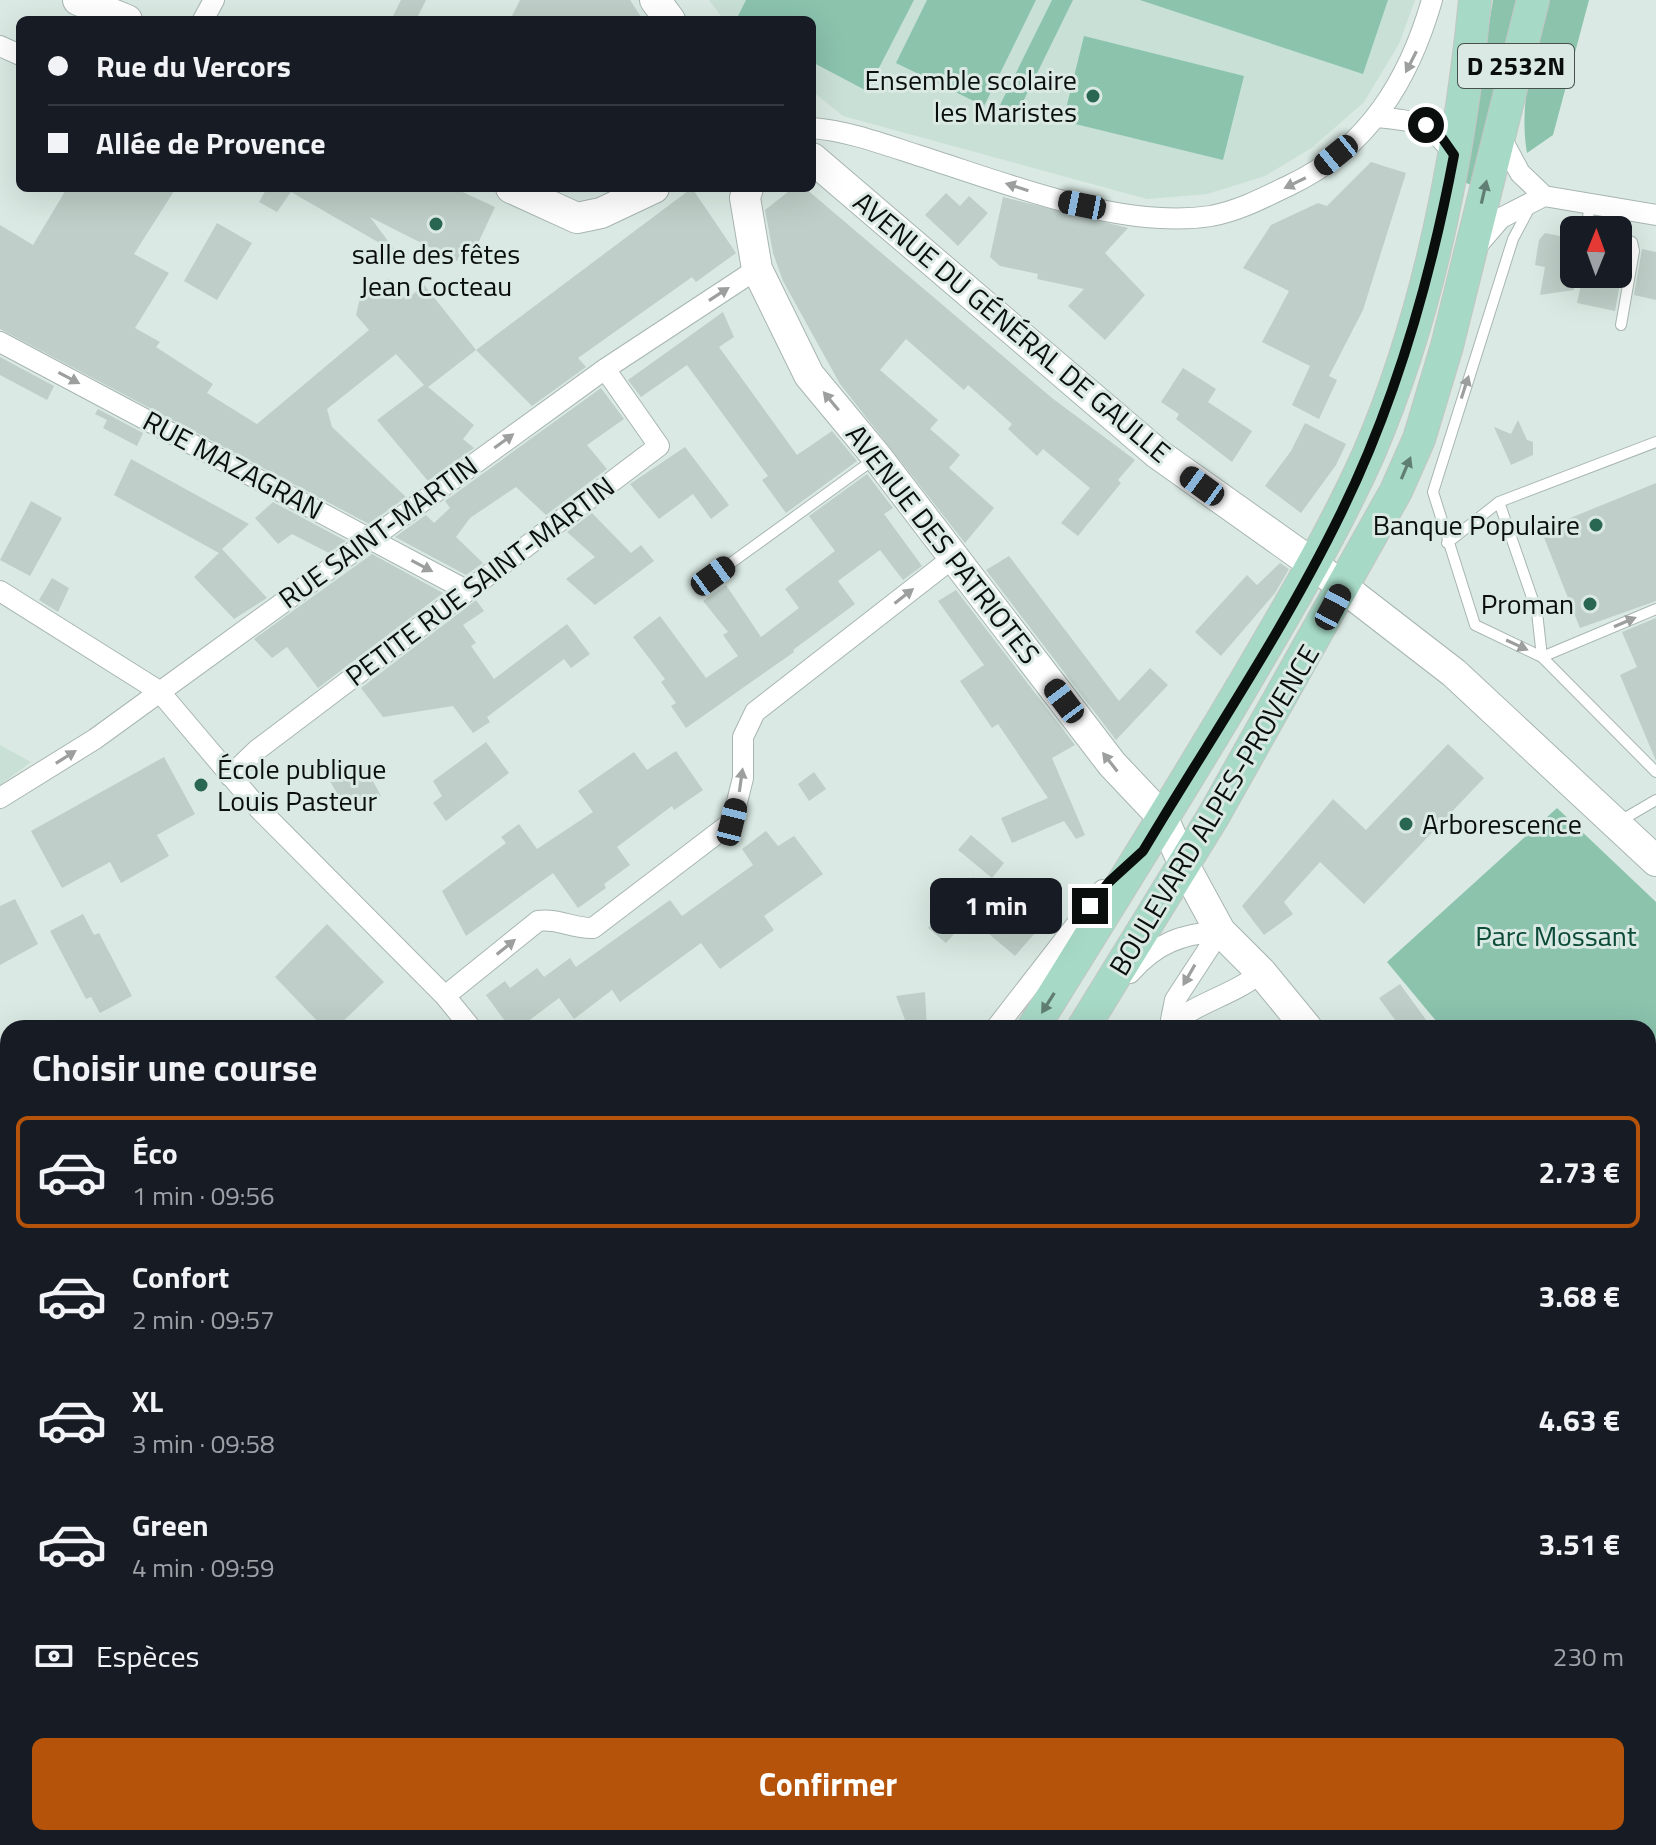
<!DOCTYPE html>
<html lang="fr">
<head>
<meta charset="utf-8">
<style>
  :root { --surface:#171b24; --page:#242831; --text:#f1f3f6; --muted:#9ea1a6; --line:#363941; --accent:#b45309 }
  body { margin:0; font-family:"Titillium Web",sans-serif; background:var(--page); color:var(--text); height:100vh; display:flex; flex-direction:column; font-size:30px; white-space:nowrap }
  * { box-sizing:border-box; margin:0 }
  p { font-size:26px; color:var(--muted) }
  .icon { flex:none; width:44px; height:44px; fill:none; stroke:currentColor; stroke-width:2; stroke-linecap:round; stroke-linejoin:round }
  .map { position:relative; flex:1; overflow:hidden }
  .sheet { position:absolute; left:0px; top:1020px; width:1656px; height:826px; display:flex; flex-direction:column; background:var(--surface); border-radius:24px 24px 0 0; box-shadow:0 8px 32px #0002 }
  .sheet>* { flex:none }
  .hud { position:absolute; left:16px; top:16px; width:800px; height:176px; border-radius:12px; box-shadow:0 8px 32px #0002; display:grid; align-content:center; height:176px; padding:0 32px; background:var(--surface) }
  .needle { width:52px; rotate:1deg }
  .fabs { position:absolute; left:1560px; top:216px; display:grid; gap:16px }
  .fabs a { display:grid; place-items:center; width:72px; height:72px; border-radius:12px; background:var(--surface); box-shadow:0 8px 32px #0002; font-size:40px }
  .end { position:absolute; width:36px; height:36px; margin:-18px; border:10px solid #0a0f0d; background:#fff; box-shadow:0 0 0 4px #fff }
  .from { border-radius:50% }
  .bubble { position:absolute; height:56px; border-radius:12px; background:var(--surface); box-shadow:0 8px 32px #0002; font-size:26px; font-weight:700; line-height:56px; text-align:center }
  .car { position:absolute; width:24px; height:48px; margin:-24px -12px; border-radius:10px; box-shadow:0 0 6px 2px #0007; background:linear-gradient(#222 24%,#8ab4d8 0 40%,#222 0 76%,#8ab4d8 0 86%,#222 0) }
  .hud b { display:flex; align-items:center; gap:28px; height:76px; font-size:30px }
  .hud b+b { border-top:2px solid var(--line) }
  .hud i { width:20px; height:20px; background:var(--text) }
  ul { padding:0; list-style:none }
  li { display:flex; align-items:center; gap:24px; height:112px; margin:0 16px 12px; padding:0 16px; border:4px solid transparent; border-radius:12px }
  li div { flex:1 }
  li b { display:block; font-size:30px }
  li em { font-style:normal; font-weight:700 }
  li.selected { border-color:var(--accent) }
  li>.icon { width:72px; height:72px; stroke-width:1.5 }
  h2 { padding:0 32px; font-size:36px; line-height:96px }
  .pay { display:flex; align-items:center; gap:20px; height:88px; padding:0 32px; font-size:30px }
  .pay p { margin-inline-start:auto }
  .cta { display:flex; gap:16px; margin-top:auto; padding:16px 32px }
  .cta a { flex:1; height:92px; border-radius:12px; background:var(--accent); color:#fff; font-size:32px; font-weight:700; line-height:92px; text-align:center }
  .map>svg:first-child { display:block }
</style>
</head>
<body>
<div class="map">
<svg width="1656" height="1845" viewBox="0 0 1656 1845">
  <rect width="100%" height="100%" fill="#dae9e3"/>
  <!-- built -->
  <path fill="#c9e0d6" d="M709 0H1415L1399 44 1364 102 1313 147 1265 176 1207 194 1147 199 843 116 812 91V20H724Z
    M0 745 31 762 0 785Z"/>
  <!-- green -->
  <path fill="#8bc3ad" d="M746 0H914L867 91 812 62V20H736Z
    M927 0H1036L984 106 896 63Z
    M1052 0H1073L1017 114 1000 105Z
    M1140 0H1388L1363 74Z
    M1493 0H1523L1472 185 1463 182Z
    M1548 0H1589L1553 135 1527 153C1518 100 1535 52 1548 0Z
    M1084 36 1244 76 1223 160 1063 121Z
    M1557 808 1656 902V1107L1648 1113V1028H1442L1387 962Z"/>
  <!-- building -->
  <path fill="#bfcec8" d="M401 0H426L416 20H391Z
    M520 0H630L643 20H510Z
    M1371 162 1406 173 1363 310 1329 376 1337 380 1319 419 1292 405 1310 366 1262 342 1289 291 1243 268 1271 225 1318 203 1327 206Z
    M67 188H176L134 254 169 273 135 328 160 342 156 347 213 384 207 393 257 424 369 330 356 315 360 298 388 278 406 300 424 285 476 350 428 387 474 425 463 439 474 448 428 481 377 420 424 385 396 354 327 409 332 427 406 497 369 524 0 329V225L33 245Z
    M267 188H454L495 207 471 258 460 254 457 261 370 217 397 253 291 192 277 212 259 202Z
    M692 188 736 253 696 282 692 277 578 358 586 367 532 406 476 350Z
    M793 188H805L1052 398 1135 460 1118 480 1121 483 1078 536 1061 523 1090 488 1043 449 1037 456 1008 429 1012 424 968 385 964 390 906 339 880 370 938 420 930 429 960 455 949 468 994 508 965 543 840 384 783 281 773 253 765 210Z
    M946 193 960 206 969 196 988 213 958 246 925 215Z
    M1003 197 1128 228 1105 253 1145 295 1105 340 1068 306 1084 289 1037 279 1038 274 1000 266 990 257Z
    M217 223 252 243 217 300 184 281Z
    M1545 233 1574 239V290L1540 295 1545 267 1535 265 1539 240Z
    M1618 245 1626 251 1615 311 1577 303 1581 284 1578 283 1579 274H1618Z
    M1642 249 1656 252V300L1634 295Z
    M723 312 734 337 719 347 797 455 832 431 857 461 786 513 762 480 768 476 687 365 641 397 628 380Z
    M0 357 54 386 47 400 0 375Z
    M1183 368 1216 389 1208 402 1252 431 1232 462 1176 419 1179 414 1161 402Z
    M601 388 624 419 587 445 607 469 546 515 516 487 470 518 456 537 483 563 466 575 395 537 426 515 434 523 450 508 445 501Z
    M98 409 143 433 137 446 103 428 107 420 95 414Z
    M1518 420 1527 440 1533 442V455L1511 465 1494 427 1511 434Z
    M1305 423 1346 444 1336 465 1301 513 1265 486 1291 451Z
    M685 447 729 505 711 519 693 494 659 519 630 484Z
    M131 459 249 524 222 549 267 598 234 619 194 577 221 551 219 553 114 495Z
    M867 474 893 508 884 514 922 566 903 580 880 550 838 581 855 604 793 650 794 652 686 728 671 706 676 703 661 682 665 679 633 637 660 616 706 678 738 656 723 635 728 632 703 601 726 585 761 637 799 608 785 589 835 551 809 516Z
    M1656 483V601L1580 628 1541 530Z
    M31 501 62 518 30 576 0 560Z
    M273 502 346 541 329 553 292 534 278 544 255 518Z
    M592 513 631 553 641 545 654 561 595 605 566 579 595 557 567 532Z
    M372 554 443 593 318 688 287 647 272 658 254 639Z
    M1009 556 1119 701 1150 668 1168 685 1116 740 986 570Z
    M1280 563 1289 569 1275 593 1221 656 1195 632 1247 575 1257 585Z
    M52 578 69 588 58 612 39 600Z
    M956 590 1075 745 1052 758 1085 835 1076 839 1064 821 1012 843 1001 818 1048 798 998 724 992 728 960 681 984 665 938 601Z
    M476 600 484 611 463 625 476 643 471 646 494 679 567 624 590 654 571 668 564 659 487 717 490 722 473 733 453 706 383 717 361 688Z
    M1656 618V761L1620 675 1637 667 1622 632Z
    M486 742 509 773 446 821 433 803 442 796 433 781Z
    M1448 744 1484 778 1364 904 1320 862 1284 902 1293 914 1264 935 1242 906 1333 799 1366 830Z
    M676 751 703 790 674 810 672 806 617 847 630 865 604 884 606 888 578 908 553 873 466 936 442 891 506 843 501 837 519 824 537 849 593 812 578 791 634 752 647 770Z
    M164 757 195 814 157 835 169 856 121 883 110 862 62 888 31 831Z
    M363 763 381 796 349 814 330 781Z
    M814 772 826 789 809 801 798 784Z
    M766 831 778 846 794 836 823 874 764 916 774 930 720 969 701 943 620 1002 612 990 574 1019 559 998 519 1028H510L486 995 505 981 510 988 537 968 544 977 570 958 576 967 670 900 682 916 753 865 742 849Z
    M971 835 1004 863 992 878 958 850Z
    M973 877 1036 932 1015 956 969 917 946 943 928 928Z
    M15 899 38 944 0 965V906Z
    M83 914 94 935 99 933 132 996 100 1013 91 997 86 999 50 931Z
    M327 924 384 982 336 1028H324L275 977Z
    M1400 984 1432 1028H1401L1379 998Z
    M925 992 927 1028H908L896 996Z"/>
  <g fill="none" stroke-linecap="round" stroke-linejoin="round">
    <!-- lane casing -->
    <g stroke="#a8b6b0" stroke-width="12">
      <path id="lane" d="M1590 204 1587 224 1595 230
        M1530 207 1513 239 1433 492 1475 625 1542 657 1656 772
        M1618 236 1632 242 1634 251 1621 325
        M1499 502 1537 612 1542 657
        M1447 543 1499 502 1656 442
        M713 576 873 460
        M1542 657 1656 609
        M1620 821 1656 800
        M744 1838 748 1845
        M1133 1838 1136 1845
        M837 1845 853 1838"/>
    </g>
    <!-- street casing -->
    <g stroke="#a8b6b0" stroke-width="22">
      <path id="street" d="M203 20 214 0
        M0 46 20 55
        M1377 117C1415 121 1431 122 1454 155
        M812 128C848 131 883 144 917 155 1003 182 1120 230 1211 216 1239 211 1265 197 1290 185 1368 148 1409 80 1432 0
        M1499 134 1520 173 1544 196 1656 215
        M1475 248 1501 218 1544 196
        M0 342 466 590
        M0 591 159 691 259 809 445 996 471 1028
        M230 776 257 750 659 446 605 369
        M0 798 95 739 605 369 757 269
        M1130 973C1156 943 1182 934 1220 931
        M445 996 538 921C558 918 574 929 593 928L732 822 743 778V737L755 712 954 557
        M1170 1025 1175 1000 1220 931
        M996 1028 1103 890
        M1168 1028C1194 1002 1234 996 1261 972
        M1648 1649 1656 1644
        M45 1845 57 1838
        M433 1845 437 1838
        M702 1845 706 1838"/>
    </g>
    <!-- secondary casing -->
    <g stroke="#a8b6b0" stroke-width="32">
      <path id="secondary" d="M78 0 127 20
        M655 0 670 20
        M812 158 1158 454 1313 564 1454 673 1656 861
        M511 188 577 218 601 213 654 188
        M748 188 745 198 757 269 809 375 877 457 1112 764 1163 818 1184 865 1220 931 1261 972 1307 1028
        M0 1312 8 1315
        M1560 1838V1845"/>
    </g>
    <!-- primary casing -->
    <g stroke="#c4c5c5" stroke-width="34">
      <path id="primary" d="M1033 1028C1103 915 1174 802 1242 687 1287 610 1333 534 1369 453 1430 311 1460 153 1475 0
        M1083 1028 1214 815 1396 491 1419 439 1447 346 1533 0
        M503 1845 508 1838
        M569 1845 573 1838"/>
    </g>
    <!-- lane -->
    <use href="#lane" stroke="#fff" stroke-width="10"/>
    <!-- street -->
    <use href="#street" stroke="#fff" stroke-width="20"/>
    <!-- secondary -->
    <use href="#secondary" stroke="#fff" stroke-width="30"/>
    <!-- primary -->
    <use href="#primary" stroke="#a6d9c6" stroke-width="32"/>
  </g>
  <!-- one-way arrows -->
  <defs><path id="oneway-solid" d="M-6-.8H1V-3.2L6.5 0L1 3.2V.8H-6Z" transform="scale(2)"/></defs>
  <g fill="#9d9f9e">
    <use href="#oneway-solid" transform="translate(1411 62) rotate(117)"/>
    <use href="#oneway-solid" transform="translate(1295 183) rotate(154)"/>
    <use href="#oneway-solid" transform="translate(1017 187) rotate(-162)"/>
    <use href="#oneway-solid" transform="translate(719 294) rotate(-33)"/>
    <use href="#oneway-solid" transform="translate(69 378) rotate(28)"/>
    <use href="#oneway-solid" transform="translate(1465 387) rotate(-72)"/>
    <use href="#oneway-solid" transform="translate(831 401) rotate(-130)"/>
    <use href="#oneway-solid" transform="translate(504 441) rotate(-36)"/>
    <use href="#oneway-solid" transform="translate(422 566) rotate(28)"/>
    <use href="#oneway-solid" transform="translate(904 596) rotate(-38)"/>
    <use href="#oneway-solid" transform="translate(1625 622) rotate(-23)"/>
    <use href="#oneway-solid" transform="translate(1517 645) rotate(25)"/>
    <use href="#oneway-solid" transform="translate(66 757) rotate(-32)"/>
    <use href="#oneway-solid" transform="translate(1110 762) rotate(-128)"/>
    <use href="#oneway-solid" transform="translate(741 780) rotate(-82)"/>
    <use href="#oneway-solid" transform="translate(506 947) rotate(-39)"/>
    <use href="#oneway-solid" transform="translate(1189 975) rotate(120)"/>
  </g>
  <g fill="#607e73">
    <use href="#oneway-solid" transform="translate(1484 192) rotate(-77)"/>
    <use href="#oneway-solid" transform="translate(1406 468) rotate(-67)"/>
    <use href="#oneway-solid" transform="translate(1048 1003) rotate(122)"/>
  </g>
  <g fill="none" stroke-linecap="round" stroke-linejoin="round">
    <!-- route -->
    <path stroke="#0a0f0d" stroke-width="10" d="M1090 906 1109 882 1143 851 1163 818C1224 718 1290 618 1341 513 1396 401 1431 277 1454 155L1440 135 1426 125"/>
  </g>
  <!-- markers -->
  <g fill="#2a6753" stroke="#dae9e3" stroke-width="3">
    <circle cx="1093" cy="96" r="8"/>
    <circle cx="436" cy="224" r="8"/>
    <circle cx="1596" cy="525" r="8"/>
    <circle cx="1590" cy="604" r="8"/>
    <circle cx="201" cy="785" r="8"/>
    <circle cx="1406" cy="824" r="8"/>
  </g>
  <g text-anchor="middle" stroke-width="6" stroke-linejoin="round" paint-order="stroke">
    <!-- shield labels -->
    <rect fill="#dae9e3" stroke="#48504d" stroke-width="2" x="1458" y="44" width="116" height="44" rx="6"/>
    <g font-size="26" font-weight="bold" fill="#0a0f0d">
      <text x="1516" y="75">D 2532N</text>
    </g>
    <!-- poi labels -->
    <g font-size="28" fill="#0a0f0d" stroke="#dae9e3" text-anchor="end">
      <text x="1077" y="90">Ensemble scolaire<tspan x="1077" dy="32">les Maristes</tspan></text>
      <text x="436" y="264" text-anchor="middle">salle des fêtes<tspan x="436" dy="32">Jean Cocteau</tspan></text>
      <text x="1580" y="535">Banque Populaire</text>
      <text x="1574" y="614">Proman</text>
      <text x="217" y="779" text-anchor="start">École publique<tspan x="217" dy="32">Louis Pasteur</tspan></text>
      <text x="1422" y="834" text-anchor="start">Arborescence</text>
    </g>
    <!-- street labels -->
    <g font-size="28" fill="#0a0f0d" stroke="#dae9e3">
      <text transform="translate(1012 327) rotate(40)" y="10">AVENUE DU GÉNÉRAL DE GAULLE</text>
      <text transform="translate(233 465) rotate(28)" y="10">RUE MAZAGRAN</text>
      <text transform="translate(378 532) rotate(-36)" y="10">RUE SAINT-MARTIN</text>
      <text transform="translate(943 544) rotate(52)" y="10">AVENUE DES PATRIOTES</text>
      <text transform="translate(480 581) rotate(-37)" y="10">PETITE RUE SAINT-MARTIN</text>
      <text transform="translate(1214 810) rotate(-59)" y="10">BOULEVARD ALPES-PROVENCE</text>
    </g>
    <!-- park labels -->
    <g font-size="28" fill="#0b4b38" stroke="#dae9e3">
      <text x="1556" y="946">Parc Mossant</text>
    </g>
  </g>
</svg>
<div class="fabs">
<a><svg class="needle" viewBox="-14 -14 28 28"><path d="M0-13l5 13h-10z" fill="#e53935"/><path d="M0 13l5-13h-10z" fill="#9ea1a6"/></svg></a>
</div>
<i class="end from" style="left:1426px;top:125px"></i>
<i class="end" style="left:1090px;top:906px"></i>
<div class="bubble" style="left:930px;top:878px;width:132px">1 min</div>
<i class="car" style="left:1336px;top:155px;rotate:231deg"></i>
<i class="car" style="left:1082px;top:205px;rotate:281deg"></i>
<i class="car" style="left:1202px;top:486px;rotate:306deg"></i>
<i class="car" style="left:713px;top:576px;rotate:54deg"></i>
<i class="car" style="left:1333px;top:607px;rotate:28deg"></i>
<i class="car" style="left:1064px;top:701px;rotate:323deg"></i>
<i class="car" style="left:732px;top:822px;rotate:14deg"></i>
<div class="hud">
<b><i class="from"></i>Rue du Vercors</b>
<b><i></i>Allée de Provence</b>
</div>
<section class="sheet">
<h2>Choisir une course</h2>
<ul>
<li class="selected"><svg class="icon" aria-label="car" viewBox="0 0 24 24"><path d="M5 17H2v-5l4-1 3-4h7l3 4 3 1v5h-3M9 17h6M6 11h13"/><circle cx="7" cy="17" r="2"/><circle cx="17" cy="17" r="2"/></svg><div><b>Éco</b><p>1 min · 09:56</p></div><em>2.73 €</em></li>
<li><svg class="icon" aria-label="car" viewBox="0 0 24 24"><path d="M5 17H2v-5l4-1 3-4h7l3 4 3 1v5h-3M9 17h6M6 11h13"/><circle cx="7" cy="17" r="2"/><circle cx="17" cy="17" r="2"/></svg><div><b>Confort</b><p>2 min · 09:57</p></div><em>3.68 €</em></li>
<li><svg class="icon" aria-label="car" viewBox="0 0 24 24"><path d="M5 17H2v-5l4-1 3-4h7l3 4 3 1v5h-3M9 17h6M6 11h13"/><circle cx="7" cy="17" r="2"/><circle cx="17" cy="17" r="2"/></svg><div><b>XL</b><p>3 min · 09:58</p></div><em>4.63 €</em></li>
<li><svg class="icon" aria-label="car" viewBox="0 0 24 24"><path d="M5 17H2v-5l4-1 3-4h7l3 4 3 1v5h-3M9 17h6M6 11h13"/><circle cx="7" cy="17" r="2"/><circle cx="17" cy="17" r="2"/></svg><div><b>Green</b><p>4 min · 09:59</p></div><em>3.51 €</em></li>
</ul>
<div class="pay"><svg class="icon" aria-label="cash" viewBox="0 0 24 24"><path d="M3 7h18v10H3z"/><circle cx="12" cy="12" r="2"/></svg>Espèces<p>230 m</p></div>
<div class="cta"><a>Confirmer</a></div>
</section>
</div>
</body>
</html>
